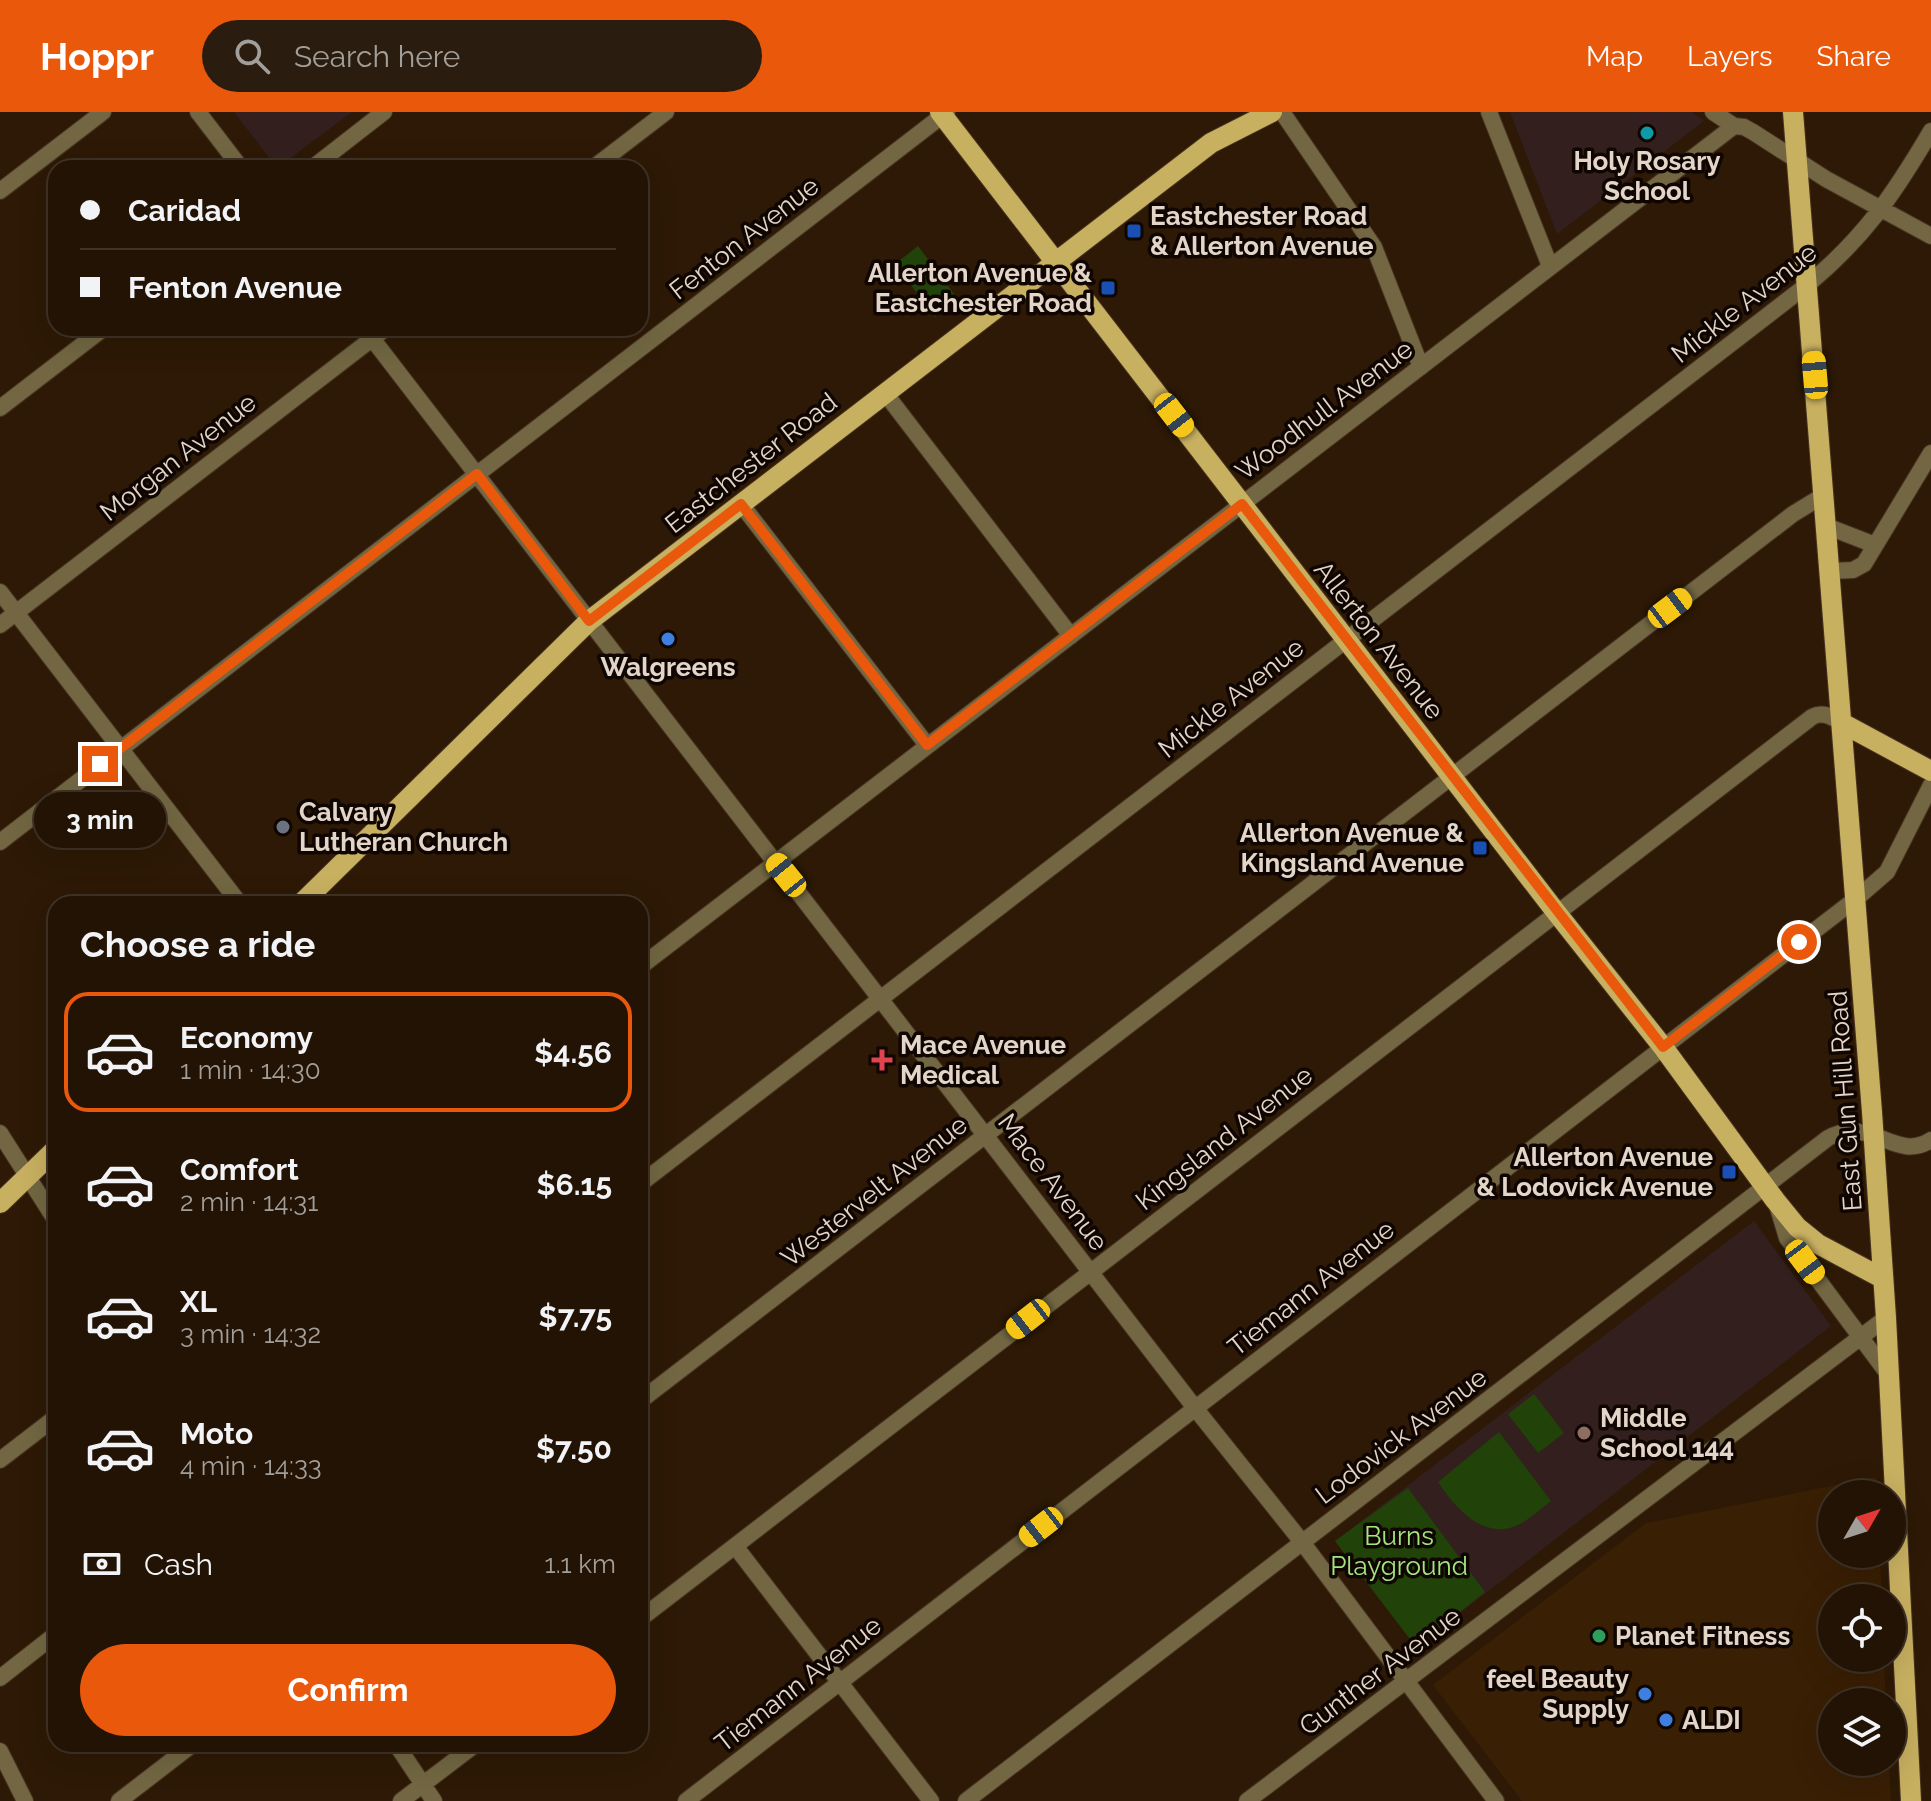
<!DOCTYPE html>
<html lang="en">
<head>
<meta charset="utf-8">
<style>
  :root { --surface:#221304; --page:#2a1c0e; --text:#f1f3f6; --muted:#a29e9a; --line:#3f3226; --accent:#ea580c }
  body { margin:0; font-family:Raleway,sans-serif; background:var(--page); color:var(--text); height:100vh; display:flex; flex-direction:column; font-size:30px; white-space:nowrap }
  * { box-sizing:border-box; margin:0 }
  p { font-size:26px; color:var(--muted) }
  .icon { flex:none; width:44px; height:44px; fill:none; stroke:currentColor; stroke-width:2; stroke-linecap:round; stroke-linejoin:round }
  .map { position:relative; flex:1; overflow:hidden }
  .side { position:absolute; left:48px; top:784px; width:600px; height:856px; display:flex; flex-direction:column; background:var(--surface); border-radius:24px; box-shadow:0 8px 32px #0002,0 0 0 2px var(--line) }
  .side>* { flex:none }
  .hud { position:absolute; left:48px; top:48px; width:600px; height:176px; border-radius:24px; box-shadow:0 8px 32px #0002,0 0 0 2px var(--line); display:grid; align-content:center; height:176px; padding:0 32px; background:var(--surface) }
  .needle { width:52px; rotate:51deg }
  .tools { position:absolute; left:1818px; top:1368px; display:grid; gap:16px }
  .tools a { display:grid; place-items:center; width:88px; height:88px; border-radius:50%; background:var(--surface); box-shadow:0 8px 32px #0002,0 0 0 2px var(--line); font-size:40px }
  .end { position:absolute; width:36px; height:36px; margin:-18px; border:10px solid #ea580c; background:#fff; box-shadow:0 0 0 4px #fff }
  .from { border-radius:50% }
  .bubble { position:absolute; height:56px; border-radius:28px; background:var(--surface); box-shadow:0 8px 32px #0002,0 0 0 2px var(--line); font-size:26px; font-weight:700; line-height:56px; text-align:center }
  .car { position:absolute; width:24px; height:48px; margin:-24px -12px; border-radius:10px; box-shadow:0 0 6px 2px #0007; background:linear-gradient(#f5c518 24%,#345 0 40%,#f5c518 0 76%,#345 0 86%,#f5c518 0) }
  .hud b { display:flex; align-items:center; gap:28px; height:76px; font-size:30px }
  .hud b+b { border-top:2px solid var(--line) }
  .hud i { width:20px; height:20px; background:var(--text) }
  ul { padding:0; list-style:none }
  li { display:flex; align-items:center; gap:24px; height:120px; margin:0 16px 12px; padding:0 16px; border:4px solid transparent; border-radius:24px }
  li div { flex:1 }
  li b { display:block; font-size:30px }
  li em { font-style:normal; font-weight:700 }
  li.current { border-color:var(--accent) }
  li>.icon { width:72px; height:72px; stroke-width:1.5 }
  h2 { padding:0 32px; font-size:36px; line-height:96px }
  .pay { display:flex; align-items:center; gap:20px; height:88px; padding:0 32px; font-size:30px }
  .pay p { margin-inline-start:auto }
  .action { display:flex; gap:16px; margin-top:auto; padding:16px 32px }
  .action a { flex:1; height:92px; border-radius:48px; background:var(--accent); color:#fff; font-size:32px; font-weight:700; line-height:92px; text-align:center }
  header { display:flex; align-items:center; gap:48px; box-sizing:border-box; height:112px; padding:0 40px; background:var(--accent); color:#fff }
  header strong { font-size:38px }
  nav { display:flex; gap:44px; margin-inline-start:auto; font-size:28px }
  .search { width:560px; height:72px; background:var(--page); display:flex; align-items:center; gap:20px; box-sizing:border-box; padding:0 28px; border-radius:44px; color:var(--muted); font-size:30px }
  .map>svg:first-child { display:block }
</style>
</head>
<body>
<header>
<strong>Hoppr</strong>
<div class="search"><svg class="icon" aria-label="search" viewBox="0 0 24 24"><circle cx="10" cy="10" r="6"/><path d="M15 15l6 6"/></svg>Search here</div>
<nav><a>Map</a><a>Layers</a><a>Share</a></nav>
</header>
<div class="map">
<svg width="1931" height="1689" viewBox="0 0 1931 1689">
  <rect width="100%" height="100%" fill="#2d1905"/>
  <!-- built -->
  <path fill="#391f04" d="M1876 1365 1877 1382H1832V1442H1880L1882 1486H1832V1546H1884L1886 1590H1832V1650H1889L1891 1689H1522L1433 1573 1646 1411Z"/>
  <!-- education -->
  <path fill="#33201e" d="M234 0H352L277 56Z
    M1510 0H1692L1704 9 1557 122Z
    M1754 1109 1831 1214 1416 1535 1335 1429Z"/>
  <!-- green -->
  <path fill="#214209" d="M918 134 958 187 935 205 895 152Z
    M1534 1282 1564 1321 1538 1341 1508 1302Z
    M1499 1320 1551 1389C1541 1397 1531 1406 1520 1412 1485 1430 1456 1397 1438 1370Z
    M1408 1376 1485 1480 1416 1535 1335 1429Z"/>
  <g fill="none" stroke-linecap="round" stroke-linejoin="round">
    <!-- minor casing -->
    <g stroke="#473320" stroke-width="18">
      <path id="minor" d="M198 0 241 56
        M1282 0 1374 135 1421 255
        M1489 0 1550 154
        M1713 0 1734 14 1744 15 1753 20 1826 67 1931 124
        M312 56 384 0
        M593 56 666 0
        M0 79 103 0
        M364 216 1195 1296 1302 1430 1496 1689
        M885 281 1071 524
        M0 296 104 216
        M741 392 927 633
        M1826 414 1875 433
        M1831 459 1853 458 1864 452 1931 341
        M0 480 240 792
        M0 513 386 216
        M0 730 947 0
        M640 855 1734 14
        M0 1021 56 1109
        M640 1072 1807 173C1864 126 1894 82 1931 19
        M1777 1093 1787 1126 1888 1262
        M640 1289 1793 402 1824 383
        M0 1348 56 1305
        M735 1434 931 1689
        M640 1507 1812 605C1823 599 1832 605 1842 611
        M0 1566 56 1522
        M396 1632 434 1689
        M0 1639 25 1689
        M119 1689 193 1632
        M401 1689 476 1632
        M686 1689 1857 786 1887 760 1931 673
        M966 1689 1828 1026C1873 1003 1895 1051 1931 1028
        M1247 1689 1886 1206"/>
    </g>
    <!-- major casing -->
    <g stroke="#473320" stroke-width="22">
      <path id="major" d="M940 0 1556 800 1663 935 1775 1088 1797 1115 1818 1132 1882 1166
        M1793 0 1872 1000 1886 1206 1911 1689
        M1842 611 1931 659
        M301 792 589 509 1211 31 1272 0
        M0 1091 56 1037"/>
    </g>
    <!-- minor -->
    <use href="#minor" stroke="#726742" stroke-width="16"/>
    <!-- major -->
    <use href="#major" stroke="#c8b061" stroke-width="20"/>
  </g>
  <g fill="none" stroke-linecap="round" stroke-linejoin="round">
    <!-- route -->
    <path stroke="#ea580c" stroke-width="10" d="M100 652 477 362 589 509 741 392 927 633 1242 392 1663 935 1799 830"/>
  </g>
  <!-- markers -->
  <circle fill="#0f9aa8" stroke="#0f0602" stroke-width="3" cx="1647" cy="21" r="8"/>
  <g fill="#1a4fb4" stroke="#0f0602" stroke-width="3">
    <rect x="1126" y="111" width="16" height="16" rx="4"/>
    <rect x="1100" y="168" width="16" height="16" rx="4"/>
    <rect x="1472" y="728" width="16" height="16" rx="4"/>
    <rect x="1721" y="1052" width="16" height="16" rx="4"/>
  </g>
  <g fill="#3f7fe0" stroke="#0f0602" stroke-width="3">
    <circle cx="668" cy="527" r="8"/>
    <circle cx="1645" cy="1582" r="8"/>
    <circle cx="1666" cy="1608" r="8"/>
  </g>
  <circle fill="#6b7280" stroke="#0f0602" stroke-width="3" cx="283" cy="715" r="8"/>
  <path fill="#e0444e" stroke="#0f0602" stroke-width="3" d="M878 936h8v8h8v8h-8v8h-8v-8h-8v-8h8z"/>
  <circle fill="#8d6e63" stroke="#0f0602" stroke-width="3" cx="1584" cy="1321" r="8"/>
  <circle fill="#2e9e5b" stroke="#0f0602" stroke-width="3" cx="1599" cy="1524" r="8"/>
  <g text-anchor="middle" stroke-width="7" stroke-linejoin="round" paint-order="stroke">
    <!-- poi labels -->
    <g font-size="26" font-weight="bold" fill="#e4d5c9" stroke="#0f0602" text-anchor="start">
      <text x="1647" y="58" text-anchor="middle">Holy Rosary<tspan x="1647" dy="30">School</tspan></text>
      <text x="1150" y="113">Eastchester Road<tspan x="1150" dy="30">&amp; Allerton Avenue</tspan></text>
      <text x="1092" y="170" text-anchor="end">Allerton Avenue &amp;<tspan x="1092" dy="30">Eastchester Road</tspan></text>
      <text x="668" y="564" text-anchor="middle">Walgreens</text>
      <text x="299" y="709">Calvary<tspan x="299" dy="30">Lutheran Church</tspan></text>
      <text x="1464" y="730" text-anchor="end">Allerton Avenue &amp;<tspan x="1464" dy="30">Kingsland Avenue</tspan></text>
      <text x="900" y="942">Mace Avenue<tspan x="900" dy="30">Medical</tspan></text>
      <text x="1713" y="1054" text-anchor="end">Allerton Avenue<tspan x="1713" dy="30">&amp; Lodovick Avenue</tspan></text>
      <text x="1600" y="1315">Middle<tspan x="1600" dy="30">School 144</tspan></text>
      <text x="1615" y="1533">Planet Fitness</text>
      <text x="1629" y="1576" text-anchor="end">feel Beauty<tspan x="1629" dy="30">Supply</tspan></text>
      <text x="1682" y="1617">ALDI</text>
    </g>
    <!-- street labels -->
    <g font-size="26" fill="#e4d5c9" stroke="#0f0602">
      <text transform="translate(744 126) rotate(-38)" y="9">Fenton Avenue</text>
      <text transform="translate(1744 191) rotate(-38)" y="9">Mickle Avenue</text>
      <text transform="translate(1324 298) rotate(-37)" y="9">Woodhull Avenue</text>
      <text transform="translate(178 345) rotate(-38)" y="9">Morgan Avenue</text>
      <text transform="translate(751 351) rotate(-38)" y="9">Eastchester Road</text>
      <text transform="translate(1379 528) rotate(52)" y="9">Allerton Avenue</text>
      <text transform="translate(1231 586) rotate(-38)" y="9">Mickle Avenue</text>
      <text transform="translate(1845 989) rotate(-94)" y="9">East Gun Hill Road</text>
      <text transform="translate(1224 1026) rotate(-38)" y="9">Kingsland Avenue</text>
      <text transform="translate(1053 1070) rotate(53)" y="9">Mace Avenue</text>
      <text transform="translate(874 1079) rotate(-38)" y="9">Westervelt Avenue</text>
      <text transform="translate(1311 1176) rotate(-38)" y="9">Tiemann Avenue</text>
      <text transform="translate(1401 1324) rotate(-37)" y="9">Lodovick Avenue</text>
      <text transform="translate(1380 1559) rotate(-37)" y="9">Gunther Avenue</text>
      <text transform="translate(798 1572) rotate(-38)" y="9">Tiemann Avenue</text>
    </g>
    <!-- park labels -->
    <g font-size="26" fill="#a3e57e" stroke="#0f0602">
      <text x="1399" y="1433">Burns<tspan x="1399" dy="30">Playground</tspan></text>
    </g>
  </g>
</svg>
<div class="tools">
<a><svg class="needle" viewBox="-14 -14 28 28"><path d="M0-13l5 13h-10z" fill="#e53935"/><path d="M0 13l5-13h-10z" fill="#a29e9a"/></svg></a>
<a><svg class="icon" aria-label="locate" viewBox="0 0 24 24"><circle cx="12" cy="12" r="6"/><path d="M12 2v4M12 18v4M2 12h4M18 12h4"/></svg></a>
<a><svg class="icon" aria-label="layers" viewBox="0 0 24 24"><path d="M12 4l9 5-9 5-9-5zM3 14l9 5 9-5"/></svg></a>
</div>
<i class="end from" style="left:1799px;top:830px"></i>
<i class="end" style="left:100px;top:652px"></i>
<div class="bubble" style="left:34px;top:680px;width:132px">3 min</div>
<i class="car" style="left:1815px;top:263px;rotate:355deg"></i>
<i class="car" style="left:1174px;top:303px;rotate:142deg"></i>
<i class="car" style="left:1670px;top:496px;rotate:53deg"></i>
<i class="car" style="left:786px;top:763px;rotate:321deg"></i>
<i class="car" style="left:1805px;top:1150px;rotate:143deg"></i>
<i class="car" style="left:1028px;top:1207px;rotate:232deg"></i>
<i class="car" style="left:1041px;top:1415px;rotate:232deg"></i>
<div class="hud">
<b><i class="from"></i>Caridad</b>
<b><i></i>Fenton Avenue</b>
</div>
<section class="side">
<h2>Choose a ride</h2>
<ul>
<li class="current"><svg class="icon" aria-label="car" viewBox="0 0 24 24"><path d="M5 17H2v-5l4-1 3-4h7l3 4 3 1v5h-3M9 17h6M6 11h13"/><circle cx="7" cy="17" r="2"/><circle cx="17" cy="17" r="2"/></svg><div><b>Economy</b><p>1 min · 14:30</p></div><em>$4.56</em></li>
<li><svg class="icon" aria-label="car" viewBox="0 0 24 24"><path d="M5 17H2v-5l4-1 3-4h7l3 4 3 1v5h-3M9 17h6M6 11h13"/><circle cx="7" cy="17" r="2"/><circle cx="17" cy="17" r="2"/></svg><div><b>Comfort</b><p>2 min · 14:31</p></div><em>$6.15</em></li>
<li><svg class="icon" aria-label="car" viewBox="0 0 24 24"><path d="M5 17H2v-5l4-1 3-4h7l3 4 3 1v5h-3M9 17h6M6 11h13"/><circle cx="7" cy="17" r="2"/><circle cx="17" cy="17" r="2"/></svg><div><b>XL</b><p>3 min · 14:32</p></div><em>$7.75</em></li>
<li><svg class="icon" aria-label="car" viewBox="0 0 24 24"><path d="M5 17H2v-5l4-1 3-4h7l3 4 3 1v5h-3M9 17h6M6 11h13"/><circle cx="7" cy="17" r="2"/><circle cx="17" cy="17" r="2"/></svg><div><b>Moto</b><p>4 min · 14:33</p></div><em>$7.50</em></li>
</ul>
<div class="pay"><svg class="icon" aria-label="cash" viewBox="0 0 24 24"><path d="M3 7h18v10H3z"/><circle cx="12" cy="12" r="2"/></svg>Cash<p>1.1 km</p></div>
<div class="action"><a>Confirm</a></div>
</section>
</div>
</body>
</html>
